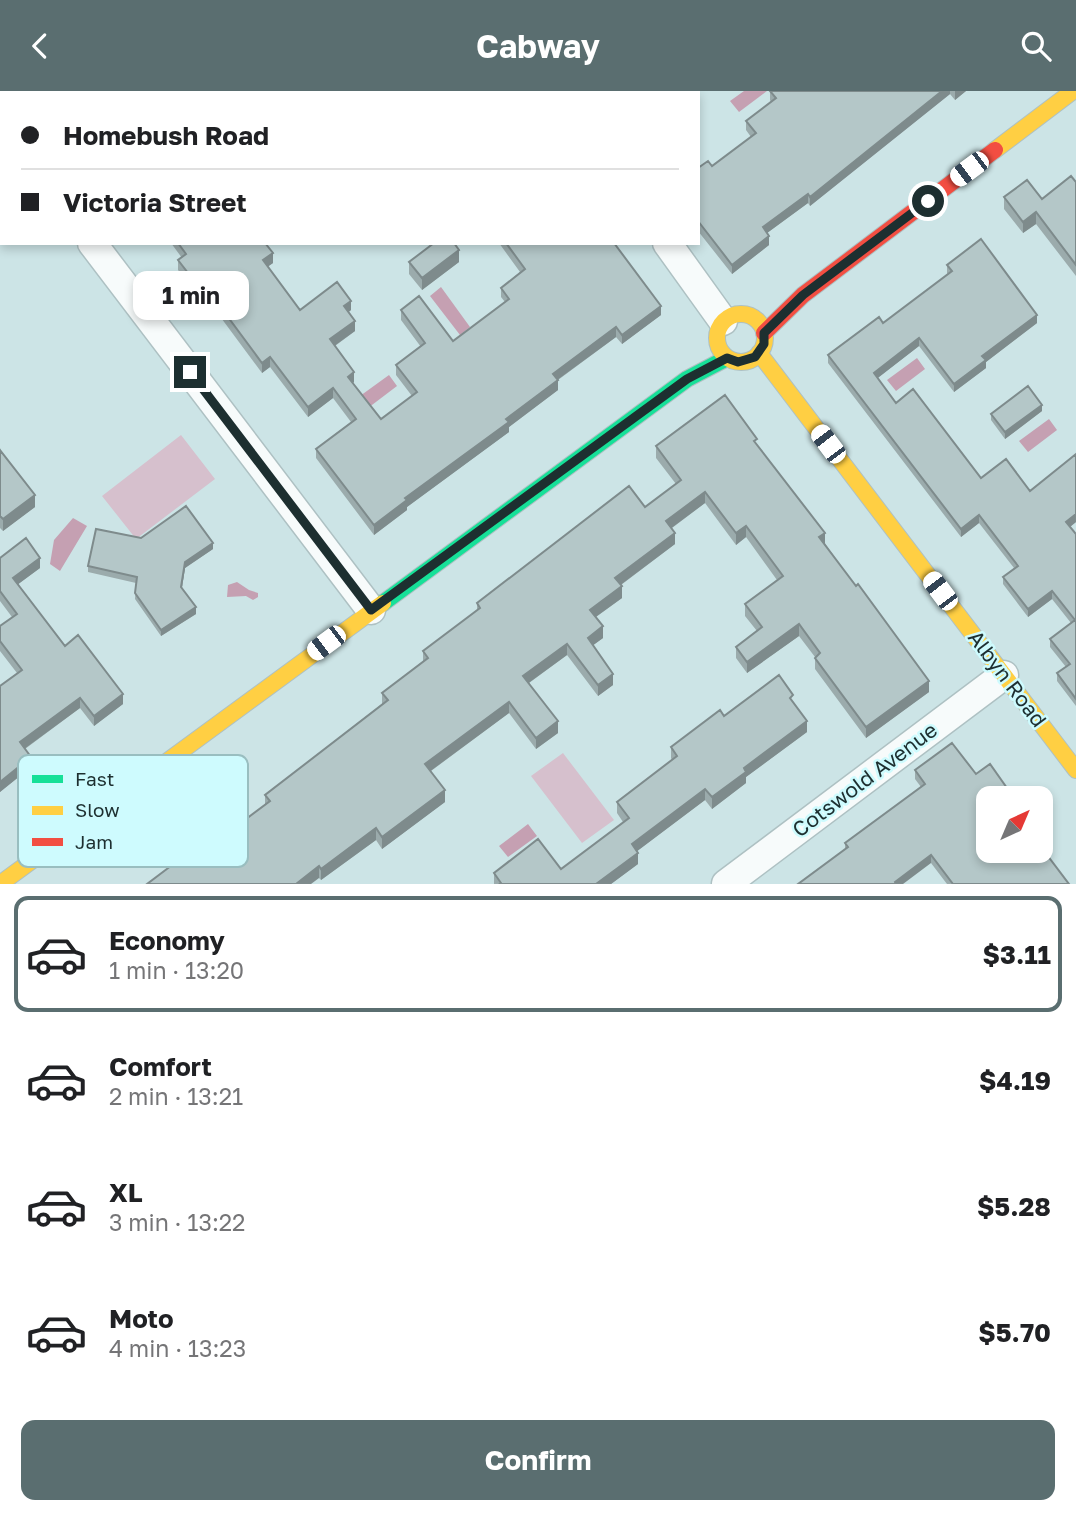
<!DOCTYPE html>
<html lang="en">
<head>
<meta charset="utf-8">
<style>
  :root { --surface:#fff; --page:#f2f2f2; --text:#202124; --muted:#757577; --line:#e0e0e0; --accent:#5a6e70 }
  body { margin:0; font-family:"Golos Text",sans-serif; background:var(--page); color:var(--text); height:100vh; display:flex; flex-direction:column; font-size:26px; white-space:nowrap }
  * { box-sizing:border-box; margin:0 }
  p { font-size:23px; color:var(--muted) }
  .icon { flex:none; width:38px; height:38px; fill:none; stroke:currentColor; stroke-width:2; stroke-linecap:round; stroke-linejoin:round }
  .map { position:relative; height:793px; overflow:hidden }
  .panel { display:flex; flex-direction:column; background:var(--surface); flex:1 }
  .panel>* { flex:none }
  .guide { position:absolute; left:0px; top:0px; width:700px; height:154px; box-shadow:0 4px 10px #0003; display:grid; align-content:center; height:154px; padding:0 21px; background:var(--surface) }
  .needle { width:46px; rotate:44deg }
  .buttons { position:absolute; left:976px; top:695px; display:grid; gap:14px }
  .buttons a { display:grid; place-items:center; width:77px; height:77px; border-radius:14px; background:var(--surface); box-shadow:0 4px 10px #0003; font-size:35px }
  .end { position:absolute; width:32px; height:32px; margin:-16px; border:9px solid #1d2f30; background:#fff; box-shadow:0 0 0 4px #fff }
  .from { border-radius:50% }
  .bubble { position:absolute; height:49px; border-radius:14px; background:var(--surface); box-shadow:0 4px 10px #0003; font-size:23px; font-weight:700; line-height:49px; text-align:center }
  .car { position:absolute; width:21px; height:42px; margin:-21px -10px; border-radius:9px; box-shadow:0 0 5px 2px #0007; background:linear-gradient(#fff 24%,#345 0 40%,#fff 0 76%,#345 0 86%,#fff 0) }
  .guide b { display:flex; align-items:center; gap:24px; height:66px; font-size:26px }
  .guide b+b { border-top:2px solid var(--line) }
  .guide i { width:18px; height:18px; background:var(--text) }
  ul { padding:12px 0 0; list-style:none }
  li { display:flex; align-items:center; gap:21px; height:116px; margin:0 14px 10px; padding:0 7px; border:4px solid transparent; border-radius:14px }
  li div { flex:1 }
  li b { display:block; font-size:26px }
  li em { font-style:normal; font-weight:700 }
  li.current { border-color:var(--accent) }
  li>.icon { width:63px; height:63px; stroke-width:1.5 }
  .button { display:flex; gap:14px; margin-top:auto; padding:14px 21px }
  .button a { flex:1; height:80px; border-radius:14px; background:var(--accent); color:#fff; font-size:28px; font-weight:700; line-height:80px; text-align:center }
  header { display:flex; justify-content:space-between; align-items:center; height:91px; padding:0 21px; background:var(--accent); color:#fff; font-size:32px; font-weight:700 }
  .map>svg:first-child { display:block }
</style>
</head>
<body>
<header><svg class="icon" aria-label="back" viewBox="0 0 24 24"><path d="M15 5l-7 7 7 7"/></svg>Cabway<svg class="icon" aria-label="search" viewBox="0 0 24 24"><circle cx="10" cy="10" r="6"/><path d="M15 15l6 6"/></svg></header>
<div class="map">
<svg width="1076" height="793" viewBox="0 0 1076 793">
  <rect width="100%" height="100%" fill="#cce4e6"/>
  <!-- green -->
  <path fill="#d6c0cd" d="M181 344 215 388 136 448 102 405Z
    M563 662 614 729 582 752 531 685Z"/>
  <!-- water -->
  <path fill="#c5a0b2" d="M744 0H767L739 21 730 10Z
    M441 196 470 236 460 244 430 205Z
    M917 267 925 278 896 300 887 289Z
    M389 284 397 295 368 317 360 305Z
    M1049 328 1057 339 1028 361 1019 350Z
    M73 427 87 435 60 480 50 473 54 449Z
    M237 491 249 499 258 502V506L253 509 246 505 227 506 228 494Z
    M528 733 537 745 508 766 499 755Z"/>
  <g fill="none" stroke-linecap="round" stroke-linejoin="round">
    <!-- street casing -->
    <g stroke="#aec1c3" stroke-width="31">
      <path id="street" d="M555 0 557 2
        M0 31 2 33
        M92 152 371 519
        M667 152 723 230
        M726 793 1004 584"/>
    </g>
    <!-- fast casing -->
    <g stroke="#aec1c3" stroke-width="18">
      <path id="fast" d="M383 512 687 288 727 267"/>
    </g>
    <!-- slow casing -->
    <g stroke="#aec1c3" stroke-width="18">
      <path id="slow" d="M995 59 1073 0
        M717 247a24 24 0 1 1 48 0a24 24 0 1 1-48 0Z
        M759 262 1076 679
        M0 793 383 512"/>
    </g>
    <!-- jam casing -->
    <g stroke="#aec1c3" stroke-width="18">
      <path id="jam" d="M764 242 803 204 995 59"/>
    </g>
    <!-- street -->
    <use href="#street" stroke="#f7fbfb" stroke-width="28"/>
    <!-- fast -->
    <use href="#fast" stroke="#16e098" stroke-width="16"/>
    <!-- slow -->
    <use href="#slow" stroke="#ffcf43" stroke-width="16"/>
    <!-- jam -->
    <use href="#jam" stroke="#f24e42" stroke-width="16"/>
  </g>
  <!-- wall -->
  <path fill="#9babac" d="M770 0H966L955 9 950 3 810 115 808 112 767 142 769 154 732 183 698 140V77L712 75 751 46 746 39V30L771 11 770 9Z
    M1076 91V185L1036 133 1023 142 1004 118V106L1042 108Z
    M171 152H265L273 172 267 176 300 219H351L348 221 355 240 335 255 354 291 353 292 381 328 412 305 396 284V274L421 256 401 229V219L453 250 505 211 501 206V197L520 181 499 152H614L661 224 622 253 616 246 558 289V299L509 336V341L407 416V419L374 444 316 367V358L351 331 333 307 308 326 270 276 262 282 213 216 209 219 178 179V169L182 167Z
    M409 171H459L422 199 409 183Z
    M947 174 1037 232 986 271V277L954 301 919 255 877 287 896 312 981 387 1030 400 1076 363V431L1070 436 1076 443V615L1057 590V582L1066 576 1050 556V548L1071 532 1052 508 1028 526 1003 493V486L1014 477 979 432 961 446 828 272V264L883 232 948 183 947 182Z
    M1042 320 1005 348 991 329V323Z
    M656 355H757L929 601 866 647 815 578V566L799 545 747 582 736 567V556L757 540 745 525V513L777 489 746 446 736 454 705 412 672 437 675 453 621 494 622 507 596 526 603 547 593 554 613 594 598 605 567 564 529 592 558 642 536 658 509 622 431 680 445 711 382 758 376 749 321 789 319 787 189 771 265 714V704L382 613V602L423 570V560L477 519V512L645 416 676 393 656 367Z
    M0 358 35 416 3 440 0 437Z
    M141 447 213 458 185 477 182 497 196 523 161 545 135 508 136 492 88 481V475Z
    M0 467 40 477 18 493 65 555 123 613 94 635 80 617 25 658 31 676 0 701V595L17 582 0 560V535L12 526 0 510Z
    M793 612 807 641 746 686V692L712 718 705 709 637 760 638 773 611 793H494V782L561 778 623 731 617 722V711L672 669 671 667V656L724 625Z
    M915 679 976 683 1044 758H1043L1069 793H947L931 772 845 758V752L921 696 915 688Z"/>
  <!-- shaded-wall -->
  <path fill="#7e8b8c" d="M942 0H950V3L810 115V106Z
    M955 0H966L955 9Z
    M808 103V112L763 145V136Z
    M1036 121V133L1023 142V131Z
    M769 145V154L732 183V174Z
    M459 159V171L422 199V187Z
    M273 162V172L263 179V169Z
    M213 206V216L209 219V209Z
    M351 210V219L344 225V215Z
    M661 215V224L622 253V244Z
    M1037 224V232L986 271V277L954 301V293L982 265Z
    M355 230V240L330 258V248Z
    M616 236V246L553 292V283Z
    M919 247V255L874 290V282Z
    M270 266V276L262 282V272Z
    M354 281V291L348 296V286Z
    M558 289V299L509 336V341L407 416V419L374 444V434L405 407 506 328Z
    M333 297V307L308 326V316Z
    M1042 314V320L1005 348V341Z
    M705 401V412L666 441V430Z
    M35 404V416L3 440V428Z
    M1076 423V431L1066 439V431Z
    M979 424V432L961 446V438Z
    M746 435V446L736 454V442Z
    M675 442V453L615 498V487Z
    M825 442V453L819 446Z
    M213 452V458L185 477 181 502 185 471Z
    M40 467V477L13 497V487Z
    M622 495V507L590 530V519Z
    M1052 500V508L1028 526V518Z
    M196 516V523L161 545V539Z
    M799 533V545L747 582V571Z
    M603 535V547L588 558V547Z
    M567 553V564L523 596V585Z
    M613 583V594L598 605V594Z
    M929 590V601L866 647V636Z
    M123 603V613L94 635V625Z
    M80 607V617L20 661V651Z
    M509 611V622L425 684V673Z
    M558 630V642L536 658V647Z
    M807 630V641L746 686V692L712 718V706L744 677Z
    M31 666V676L0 701V691Z
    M705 698V709L632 764V753Z
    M445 699V711L382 758V746Z
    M376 737V749L321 789V778Z
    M638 762V773L611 793H596Z
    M931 764V772L903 793H895V791Z
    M319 775V787L311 793H296Z"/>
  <!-- building -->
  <path fill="#b4c7c8" stroke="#7e8b8c" stroke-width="2" d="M54 0H66L63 2H56Z
    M69 0H134L136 2H70Z
    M248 0H287L285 2H246Z
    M363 0H484L485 2H361Z
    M770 0H942L810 106 808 103 763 136 769 145 732 174 698 130V77L708 70 712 75 756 42 746 30 776 7Z
    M1071 85 1076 91V174L1036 121 1023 131 1004 106 1027 89 1042 108Z
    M981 148 1037 224 982 265 986 269 954 293 919 247 874 282 896 312 913 298 981 387 1006 368 1030 400 1076 363V423L1066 431 1076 443V608L1057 582 1070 573 1050 548 1075 529 1052 500 1028 518 1003 486 1018 475 979 424 961 438 828 264 879 226 883 232 952 180 947 174Z
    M178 152H265L273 162 263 169 300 219 337 191 351 210 344 215 355 230 330 248 354 281 348 286 381 328 417 301 396 274 425 252 401 219 419 205 453 250 509 208 501 197 525 178 506 152H614L661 215 622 244 616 236 553 283 558 289 506 328 509 331 405 407 407 409 374 434 316 358 356 328 333 297 308 316 270 266 262 272 213 206 209 209 178 169 186 163Z
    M434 152H454L459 159 422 187 409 171Z
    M1028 295 1042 314 1005 341 991 323Z
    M725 304 757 348 754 350 825 442 819 446 856 495 858 493 929 590 866 636 815 567 820 562 799 533 747 571 736 556 762 536 745 513 783 485 746 435 736 442 705 401 666 430 675 442 615 487 622 495 590 519 603 535 588 547 613 583 598 594 567 553 523 585 558 630 536 647 509 611 425 673 445 699 382 746 376 737 321 778 319 775 296 793H147L184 765 189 771 270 710 265 704 388 609 382 602 428 567 423 560 480 517 477 512 629 395 645 416 681 389 656 355Z
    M0 359 35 404 3 428 0 425Z
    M186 415 213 452 185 471 181 496 196 516 161 539 135 502 137 486 88 475 96 438 141 447Z
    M26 447 40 467 13 487 65 555 78 544 123 603 94 625 80 607 20 651 31 666 0 691V595L22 579 0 550V535L17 523 0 500V467Z
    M779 584 793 604 790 607 807 630 744 677 746 681 712 706 705 698 632 753 638 762 596 793H499L501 792 494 782 538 748 561 778 629 727 617 711 677 665 671 656 720 619 724 625Z
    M952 652 976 683 990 673 1014 707H989V760H1041V756L1069 793H953L931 764 895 791 896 793H798L848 756 845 752 925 693 915 679Z"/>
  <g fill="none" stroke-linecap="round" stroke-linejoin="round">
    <!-- route -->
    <path stroke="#1d2f30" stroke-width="9" d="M190 281 371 519 687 288 727 267 738 271 755 266 764 253V242L803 204 928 110"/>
  </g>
  <g text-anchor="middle" stroke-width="5" stroke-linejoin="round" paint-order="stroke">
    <!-- street labels -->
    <g font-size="21" fill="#1d2f30" stroke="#cefbfe">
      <text transform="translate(1007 588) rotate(53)" y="7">Albyn Road</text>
      <text transform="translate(865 689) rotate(-37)" y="7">Cotswold Avenue</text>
    </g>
  </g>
  <!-- legend -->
  <rect x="18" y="664" width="230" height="112" rx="10" fill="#cefbfe" stroke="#99bec0" stroke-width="2"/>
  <rect x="32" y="684" width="31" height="8" fill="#16e098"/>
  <rect x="32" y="715" width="31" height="9" fill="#ffcf43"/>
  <rect x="32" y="747" width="31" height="8" fill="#f24e42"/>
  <g font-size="19" fill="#1d2f30">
    <text x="75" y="695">Fast</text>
    <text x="75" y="726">Slow</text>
    <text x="75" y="758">Jam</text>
  </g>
</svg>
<div class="buttons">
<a><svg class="needle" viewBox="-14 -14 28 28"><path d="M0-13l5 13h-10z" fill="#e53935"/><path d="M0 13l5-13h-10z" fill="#757577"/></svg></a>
</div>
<i class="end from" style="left:928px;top:110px"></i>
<i class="end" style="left:190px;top:281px"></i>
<div class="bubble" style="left:133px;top:180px;width:116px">1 min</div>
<i class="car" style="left:969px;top:78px;rotate:233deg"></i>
<i class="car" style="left:828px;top:353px;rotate:323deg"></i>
<i class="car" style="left:940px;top:500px;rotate:323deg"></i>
<i class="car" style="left:326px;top:552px;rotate:233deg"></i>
<div class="guide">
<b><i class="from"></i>Homebush Road</b>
<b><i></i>Victoria Street</b>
</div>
</div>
<section class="panel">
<ul>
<li class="current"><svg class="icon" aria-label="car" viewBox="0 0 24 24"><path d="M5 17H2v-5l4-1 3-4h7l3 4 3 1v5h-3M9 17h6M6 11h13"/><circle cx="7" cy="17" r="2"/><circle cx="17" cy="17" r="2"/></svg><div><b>Economy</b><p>1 min · 13:20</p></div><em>$3.11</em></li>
<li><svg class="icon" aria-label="car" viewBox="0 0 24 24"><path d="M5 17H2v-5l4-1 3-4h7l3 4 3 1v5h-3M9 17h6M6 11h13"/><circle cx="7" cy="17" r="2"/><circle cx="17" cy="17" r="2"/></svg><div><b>Comfort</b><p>2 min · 13:21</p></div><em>$4.19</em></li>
<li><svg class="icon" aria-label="car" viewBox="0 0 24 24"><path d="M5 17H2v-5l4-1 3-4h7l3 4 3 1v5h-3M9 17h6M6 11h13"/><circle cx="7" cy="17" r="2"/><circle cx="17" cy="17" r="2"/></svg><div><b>XL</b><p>3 min · 13:22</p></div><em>$5.28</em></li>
<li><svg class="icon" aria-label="car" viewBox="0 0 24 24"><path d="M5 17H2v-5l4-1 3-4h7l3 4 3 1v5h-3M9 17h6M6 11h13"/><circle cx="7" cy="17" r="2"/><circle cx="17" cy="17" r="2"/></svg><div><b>Moto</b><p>4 min · 13:23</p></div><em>$5.70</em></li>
</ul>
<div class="button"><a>Confirm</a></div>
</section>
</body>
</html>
